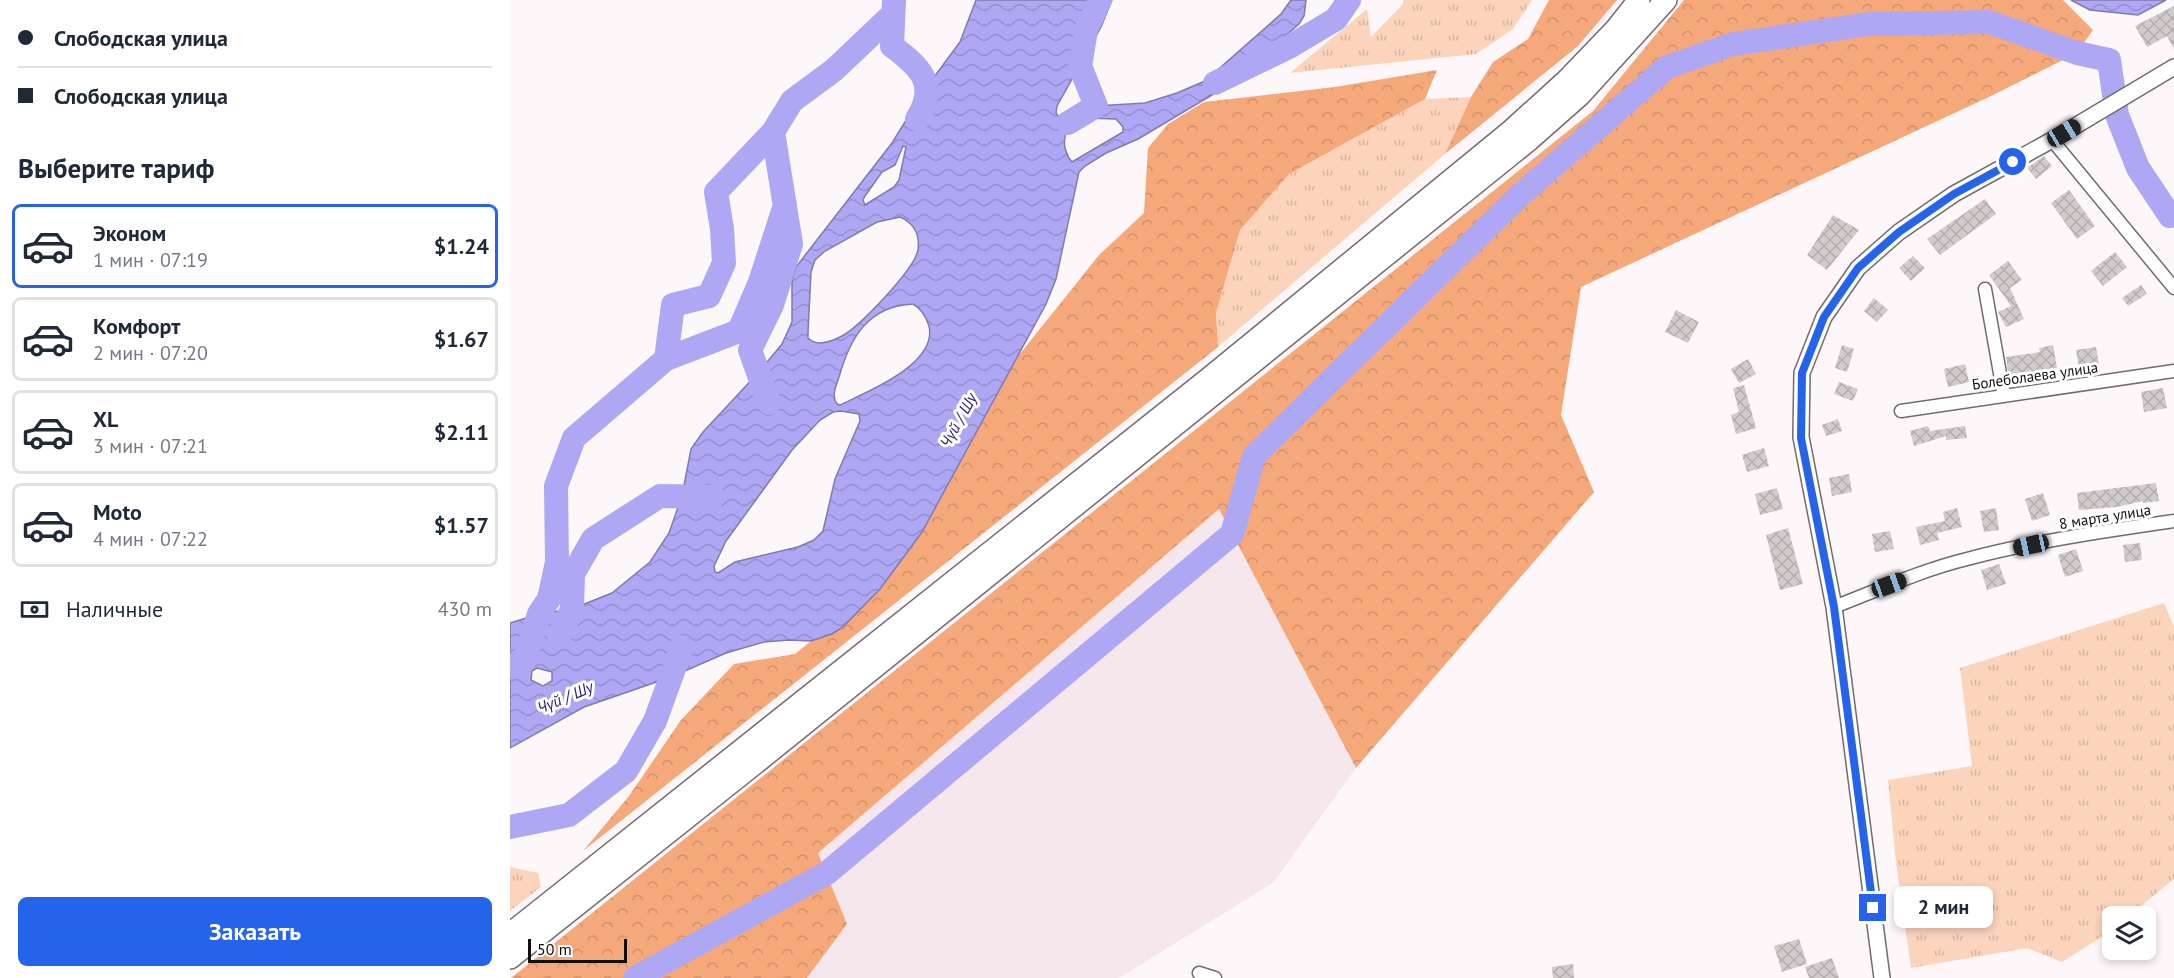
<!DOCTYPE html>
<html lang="ru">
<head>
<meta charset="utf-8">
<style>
  :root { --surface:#fff; --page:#f2f2f3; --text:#1f2937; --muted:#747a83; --line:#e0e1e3; --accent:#2563eb }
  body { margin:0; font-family:"PT Sans",sans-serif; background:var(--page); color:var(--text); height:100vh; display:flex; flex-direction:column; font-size:22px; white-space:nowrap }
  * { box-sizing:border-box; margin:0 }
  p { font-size:20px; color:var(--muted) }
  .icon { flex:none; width:33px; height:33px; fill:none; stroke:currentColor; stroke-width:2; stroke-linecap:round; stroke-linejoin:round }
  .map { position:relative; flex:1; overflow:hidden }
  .details { display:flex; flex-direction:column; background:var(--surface); width:510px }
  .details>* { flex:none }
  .top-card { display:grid; align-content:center; height:132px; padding:0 18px; background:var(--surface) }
  .controls { position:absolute; left:1592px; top:906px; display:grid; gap:12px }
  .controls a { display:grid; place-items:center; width:54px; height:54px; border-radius:9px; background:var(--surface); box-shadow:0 3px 9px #0003; font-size:30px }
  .scale { position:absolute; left:18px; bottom:15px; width:99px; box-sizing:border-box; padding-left:6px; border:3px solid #100e0e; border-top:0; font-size:16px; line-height:21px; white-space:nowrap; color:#100e0e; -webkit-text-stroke:4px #fff; paint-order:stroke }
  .end { position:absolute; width:27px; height:27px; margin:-14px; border:8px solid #2563eb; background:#fff; box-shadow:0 0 0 3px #fff }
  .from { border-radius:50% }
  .bubble { position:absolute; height:42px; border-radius:9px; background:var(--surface); box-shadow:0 3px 9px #0003; font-size:20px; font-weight:700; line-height:42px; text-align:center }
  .car { position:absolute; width:18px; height:36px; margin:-18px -9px; border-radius:8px; box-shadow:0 0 4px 2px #0007; background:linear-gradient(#222 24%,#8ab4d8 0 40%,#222 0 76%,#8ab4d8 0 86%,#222 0) }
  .top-card b { display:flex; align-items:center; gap:21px; height:57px; font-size:22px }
  .top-card b+b { border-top:2px solid var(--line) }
  .top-card i { width:15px; height:15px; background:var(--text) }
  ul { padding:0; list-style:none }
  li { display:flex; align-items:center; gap:18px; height:84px; margin:0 12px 9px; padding:0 6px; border:3px solid var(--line); border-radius:9px }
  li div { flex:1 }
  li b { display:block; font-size:22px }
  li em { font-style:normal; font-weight:700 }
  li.on { border-color:var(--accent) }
  li>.icon { width:54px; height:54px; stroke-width:1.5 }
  h2 { padding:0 18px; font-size:27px; line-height:72px }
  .pay { display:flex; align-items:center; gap:15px; height:66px; padding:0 18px; font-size:22px }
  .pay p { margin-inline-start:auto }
  .button { display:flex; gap:12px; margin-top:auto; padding:12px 18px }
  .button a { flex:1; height:69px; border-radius:9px; background:var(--accent); color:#fff; font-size:24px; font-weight:700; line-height:69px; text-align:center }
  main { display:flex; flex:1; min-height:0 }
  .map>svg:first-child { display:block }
</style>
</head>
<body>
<main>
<section class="details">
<div class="top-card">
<b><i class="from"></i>Слободская улица</b>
<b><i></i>Слободская улица</b>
</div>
<h2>Выберите тариф</h2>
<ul>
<li class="on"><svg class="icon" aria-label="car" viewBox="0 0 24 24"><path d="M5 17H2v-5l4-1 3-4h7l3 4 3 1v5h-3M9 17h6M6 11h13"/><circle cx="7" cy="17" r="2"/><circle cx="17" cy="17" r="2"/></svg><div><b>Эконом</b><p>1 мин · 07:19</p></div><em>$1.24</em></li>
<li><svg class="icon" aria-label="car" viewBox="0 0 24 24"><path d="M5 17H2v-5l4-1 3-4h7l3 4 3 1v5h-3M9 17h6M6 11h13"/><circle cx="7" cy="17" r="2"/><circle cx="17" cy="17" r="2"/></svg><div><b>Комфорт</b><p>2 мин · 07:20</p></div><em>$1.67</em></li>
<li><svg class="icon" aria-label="car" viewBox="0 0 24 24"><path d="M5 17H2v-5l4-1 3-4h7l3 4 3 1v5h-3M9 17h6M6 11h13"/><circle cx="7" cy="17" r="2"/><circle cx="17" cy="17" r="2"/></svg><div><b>XL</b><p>3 мин · 07:21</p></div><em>$2.11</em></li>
<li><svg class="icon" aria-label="car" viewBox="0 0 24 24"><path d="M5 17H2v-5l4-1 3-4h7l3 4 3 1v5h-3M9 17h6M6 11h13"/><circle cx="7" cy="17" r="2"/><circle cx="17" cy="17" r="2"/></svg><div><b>Moto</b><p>4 мин · 07:22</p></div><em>$1.57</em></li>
</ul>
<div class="pay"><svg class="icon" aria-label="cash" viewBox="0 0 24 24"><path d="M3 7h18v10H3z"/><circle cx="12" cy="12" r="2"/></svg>Наличные<p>430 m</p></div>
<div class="button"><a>Заказать</a></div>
</section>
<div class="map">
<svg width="1664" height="978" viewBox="0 0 1664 978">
  <defs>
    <pattern id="grass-tufts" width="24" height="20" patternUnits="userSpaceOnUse" patternTransform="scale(1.5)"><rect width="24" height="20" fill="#fcd3bb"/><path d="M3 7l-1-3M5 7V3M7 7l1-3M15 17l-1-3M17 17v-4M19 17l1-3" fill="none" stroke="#d7b4a0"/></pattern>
    <pattern id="forest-crowns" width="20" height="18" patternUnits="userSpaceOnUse" patternTransform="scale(1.5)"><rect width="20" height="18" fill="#f5a97b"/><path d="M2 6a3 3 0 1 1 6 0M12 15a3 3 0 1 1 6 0" fill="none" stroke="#d19069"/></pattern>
    <pattern id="water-waves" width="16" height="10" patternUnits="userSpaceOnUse" patternTransform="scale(1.5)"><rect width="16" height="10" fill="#aea8f4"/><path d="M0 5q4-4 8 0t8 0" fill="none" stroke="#958fd0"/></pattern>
    <pattern id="building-cross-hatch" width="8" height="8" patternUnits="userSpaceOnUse" patternTransform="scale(1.5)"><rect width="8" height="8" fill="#d2cbcb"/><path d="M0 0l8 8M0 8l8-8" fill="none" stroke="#b3adad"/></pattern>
  </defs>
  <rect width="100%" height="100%" fill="#fdf7f9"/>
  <!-- built -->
  <path fill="#f6e7ed" d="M709 509 846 768 763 883 609 978H297L337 924 308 853Z"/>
  <!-- grass -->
  <path fill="url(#grass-tufts)" d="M893 0H1022L1003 29 966 54 780 73 857 9 861 37 893 4Z
    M961 97 935 154 708 347 706 313 730 230 779 174 915 99Z
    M1654 603 1664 627V879L1619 916H1602V930L1552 962 1517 948 1401 968 1386 863 1378 780 1462 766 1450 668Z
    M0 867 28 873 31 887 0 911Z"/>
  <!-- forest -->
  <path fill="url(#forest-crowns)" d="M1039 0H1107L1068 46 935 154 961 97 983 62 1018 39Z
    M1174 0H1553L1583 30 1567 53 1479 97 1071 287 1051 415 1084 492 846 768 709 509 308 853 337 924 297 978H1L1083 111Z
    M927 70 915 99 779 174 730 230 706 313 708 347 73 851 119 796 171 720 224 664 285 654 301 641 322 634 370 589 412 532 505 360 589 255 634 213 638 148 658 124 694 102 825 87Z"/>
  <!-- water -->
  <path fill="url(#water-waves)" stroke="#7f7aaf" stroke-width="1.5" fill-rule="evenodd" d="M466 0H602L591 27 547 106 546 113 549 117 586 106 635 103 667 93 695 81 771 14 781 0H796L794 16 789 24 714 88 628 139 596 153 575 166 569 172 546 279 536 304 412 532 370 589 333 627 322 634 301 641 279 640 254 642 216 653 161 677 74 707 0 748V623L29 614 62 609 102 593 140 562 159 533 172 496 181 449 193 432 248 373 272 344 282 322V281L286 267 382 143 416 88 450 42ZM576 118 606 119 613 127V132L562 162C557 157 557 154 555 148 552 130 561 125 576 118ZM393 146 396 147 389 180 384 187 355 205 353 200 355 196 372 172 385 165ZM390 217C404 223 410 235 408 250 404 270 350 326 332 336 321 342 307 347 298 338V332L301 272 305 260 315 251 367 222ZM403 304C412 309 416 316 419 326 428 364 357 392 330 405L327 404C321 396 326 386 329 377 340 338 358 306 403 304ZM331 411 349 414 350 421 325 479 313 531 304 540 288 547 225 562 208 573 205 572 204 566 216 541 282 450 310 420 323 412ZM27 668 42 672V681L33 686 21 680 22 671Z
    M1561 0H1656L1628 15 1580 10Z"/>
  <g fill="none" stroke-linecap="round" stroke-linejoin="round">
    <!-- river -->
    <path stroke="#aea8f4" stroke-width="24" d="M384 0 382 46C410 67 429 84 407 119
      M705 83 779 47 826 19 839 0
      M558 123 586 106 570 66 576 30 590 0
      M156 359 163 305 199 296 214 263 212 229 206 192 263 132
      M259 403 240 350 262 305 281 244 263 132 282 101 324 70 383 14
      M49 637 62 609 63 574 83 539 150 496 203 497
      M0 667 14 661 29 614 39 599 47 562 46 486 64 438 156 359 229 331 250 282 275 205
      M0 827 59 815 116 771 145 721 172 647
      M125 978 317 873 722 534 744 456 1009 196 1157 67 1223 44 1358 24 1479 22 1567 53 1599 60 1607 115 1628 168 1660 216 1664 215"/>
  </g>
  <!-- building -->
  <path fill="url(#building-cross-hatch)" d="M1664 6V49L1657 36 1637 47 1625 26Z
    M1534 156 1542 166 1526 179 1517 168Z
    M1559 190 1585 226 1567 239 1541 203Z
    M1475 199 1486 214 1430 255 1417 239Z
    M1323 215 1349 230 1317 270 1297 255Z
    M1605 252 1617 267 1593 286 1581 271Z
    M1403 256 1415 268 1401 281 1389 268Z
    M1498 261 1512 280 1500 288 1514 319 1496 327 1488 312 1501 306 1479 275Z
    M1631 285 1637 294 1618 306 1612 298Z
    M1364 298 1378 310 1367 322 1354 311Z
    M1166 310 1189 322 1178 343 1155 332Z
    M1332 345 1344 349 1337 372 1325 368Z
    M1543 345 1547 368 1515 374 1516 377 1499 379 1496 357 1530 352 1529 348Z
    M1586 347 1589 365 1569 368 1566 350Z
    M1238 359 1246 374 1229 383 1221 369Z
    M1455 364 1459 382 1438 387 1434 369Z
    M1329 382 1348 389 1343 401 1324 394Z
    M1234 385 1246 428 1226 434 1221 415 1229 412 1223 388Z
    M1653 388 1657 408 1634 412 1631 392Z
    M1328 419 1332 431 1316 436 1312 425Z
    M1418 426 1420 431 1455 426 1457 438 1436 440V436L1404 446 1400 431Z
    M1254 448 1259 466 1237 472 1232 455Z
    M1339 474 1342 492 1322 496 1319 478Z
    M1646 483 1649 501 1633 503V501L1607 507 1569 510 1567 493Z
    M1267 488 1273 509 1250 515 1245 494Z
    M1533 493 1540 515 1522 521 1515 499Z
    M1447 508 1452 527 1427 533 1429 540 1410 545 1406 527 1435 521 1433 512Z
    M1486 508 1489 530 1474 532 1470 511Z
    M1278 528 1293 584 1270 590 1256 535Z
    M1380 531 1384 549 1365 552 1362 534Z
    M1630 543 1632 560 1615 562 1613 545Z
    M1566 549 1573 571 1555 577 1548 555Z
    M1489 564 1496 584 1477 590 1471 570Z
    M1289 939 1297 964 1272 972 1264 946Z
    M1322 958 1329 978H1299L1295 967Z
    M1063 964 1064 978H1043L1042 967Z"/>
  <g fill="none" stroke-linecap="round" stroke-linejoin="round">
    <!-- minor casing -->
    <g stroke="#716b6e" stroke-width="15">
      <path id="minor" d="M1542 140 1664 288
        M1475 289 1494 396
        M1391 411 1664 371
        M1324 607C1368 590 1412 570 1457 559 1525 541 1595 531 1664 521
        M689 973 705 978"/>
    </g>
    <!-- tertiary casing -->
    <g stroke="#716b6e" stroke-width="18">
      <path id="tertiary" d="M1372 978 1324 607 1291 437 1292 373 1314 317 1348 268 1389 232 1444 194 1542 140 1664 67"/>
    </g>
    <!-- trunk casing -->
    <g stroke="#716b6e" stroke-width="24">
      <path id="trunk" d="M0 934 697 380 1002 130 1056 81 1106 29 1129 0
        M0 958 248 761 1019 140 1070 95 1156 0"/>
    </g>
    <!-- minor -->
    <use href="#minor" stroke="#fff" stroke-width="12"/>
    <!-- tertiary -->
    <use href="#tertiary" stroke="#fff" stroke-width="15"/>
    <!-- trunk -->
    <use href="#trunk" stroke="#fff" stroke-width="21"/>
  </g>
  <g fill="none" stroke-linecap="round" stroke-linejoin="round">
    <!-- route -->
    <path stroke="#2563eb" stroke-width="8" d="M1363 908 1324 607 1291 438 1292 373 1314 317 1348 268 1389 232 1444 194 1503 162"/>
  </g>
  <g text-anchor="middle" stroke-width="6" stroke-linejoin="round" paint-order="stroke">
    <!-- street labels -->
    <g font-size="15" fill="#100e0e" stroke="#fff">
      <text transform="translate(1525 376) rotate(-8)" y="5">Болеболаева улица</text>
      <text transform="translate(1595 517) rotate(-9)" y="5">8 марта улица</text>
    </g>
    <!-- water labels -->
    <g font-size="16" font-style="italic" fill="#2f186f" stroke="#fff">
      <text transform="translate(448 420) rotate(-61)" y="6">Чүй / Шу</text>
      <text transform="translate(55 697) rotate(-23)" y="6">Чүй / Шу</text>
    </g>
  </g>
</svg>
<div class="controls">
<a><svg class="icon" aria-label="layers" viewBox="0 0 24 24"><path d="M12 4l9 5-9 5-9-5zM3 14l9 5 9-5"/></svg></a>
</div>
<div class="scale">50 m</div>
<i class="end from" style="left:1503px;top:162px"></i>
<i class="end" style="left:1363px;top:908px"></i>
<div class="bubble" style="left:1384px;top:886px;width:99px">2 мин</div>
<i class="car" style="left:1554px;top:133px;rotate:59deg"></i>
<i class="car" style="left:1521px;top:545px;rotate:258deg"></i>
<i class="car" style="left:1379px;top:585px;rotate:70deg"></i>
</div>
</main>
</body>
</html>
